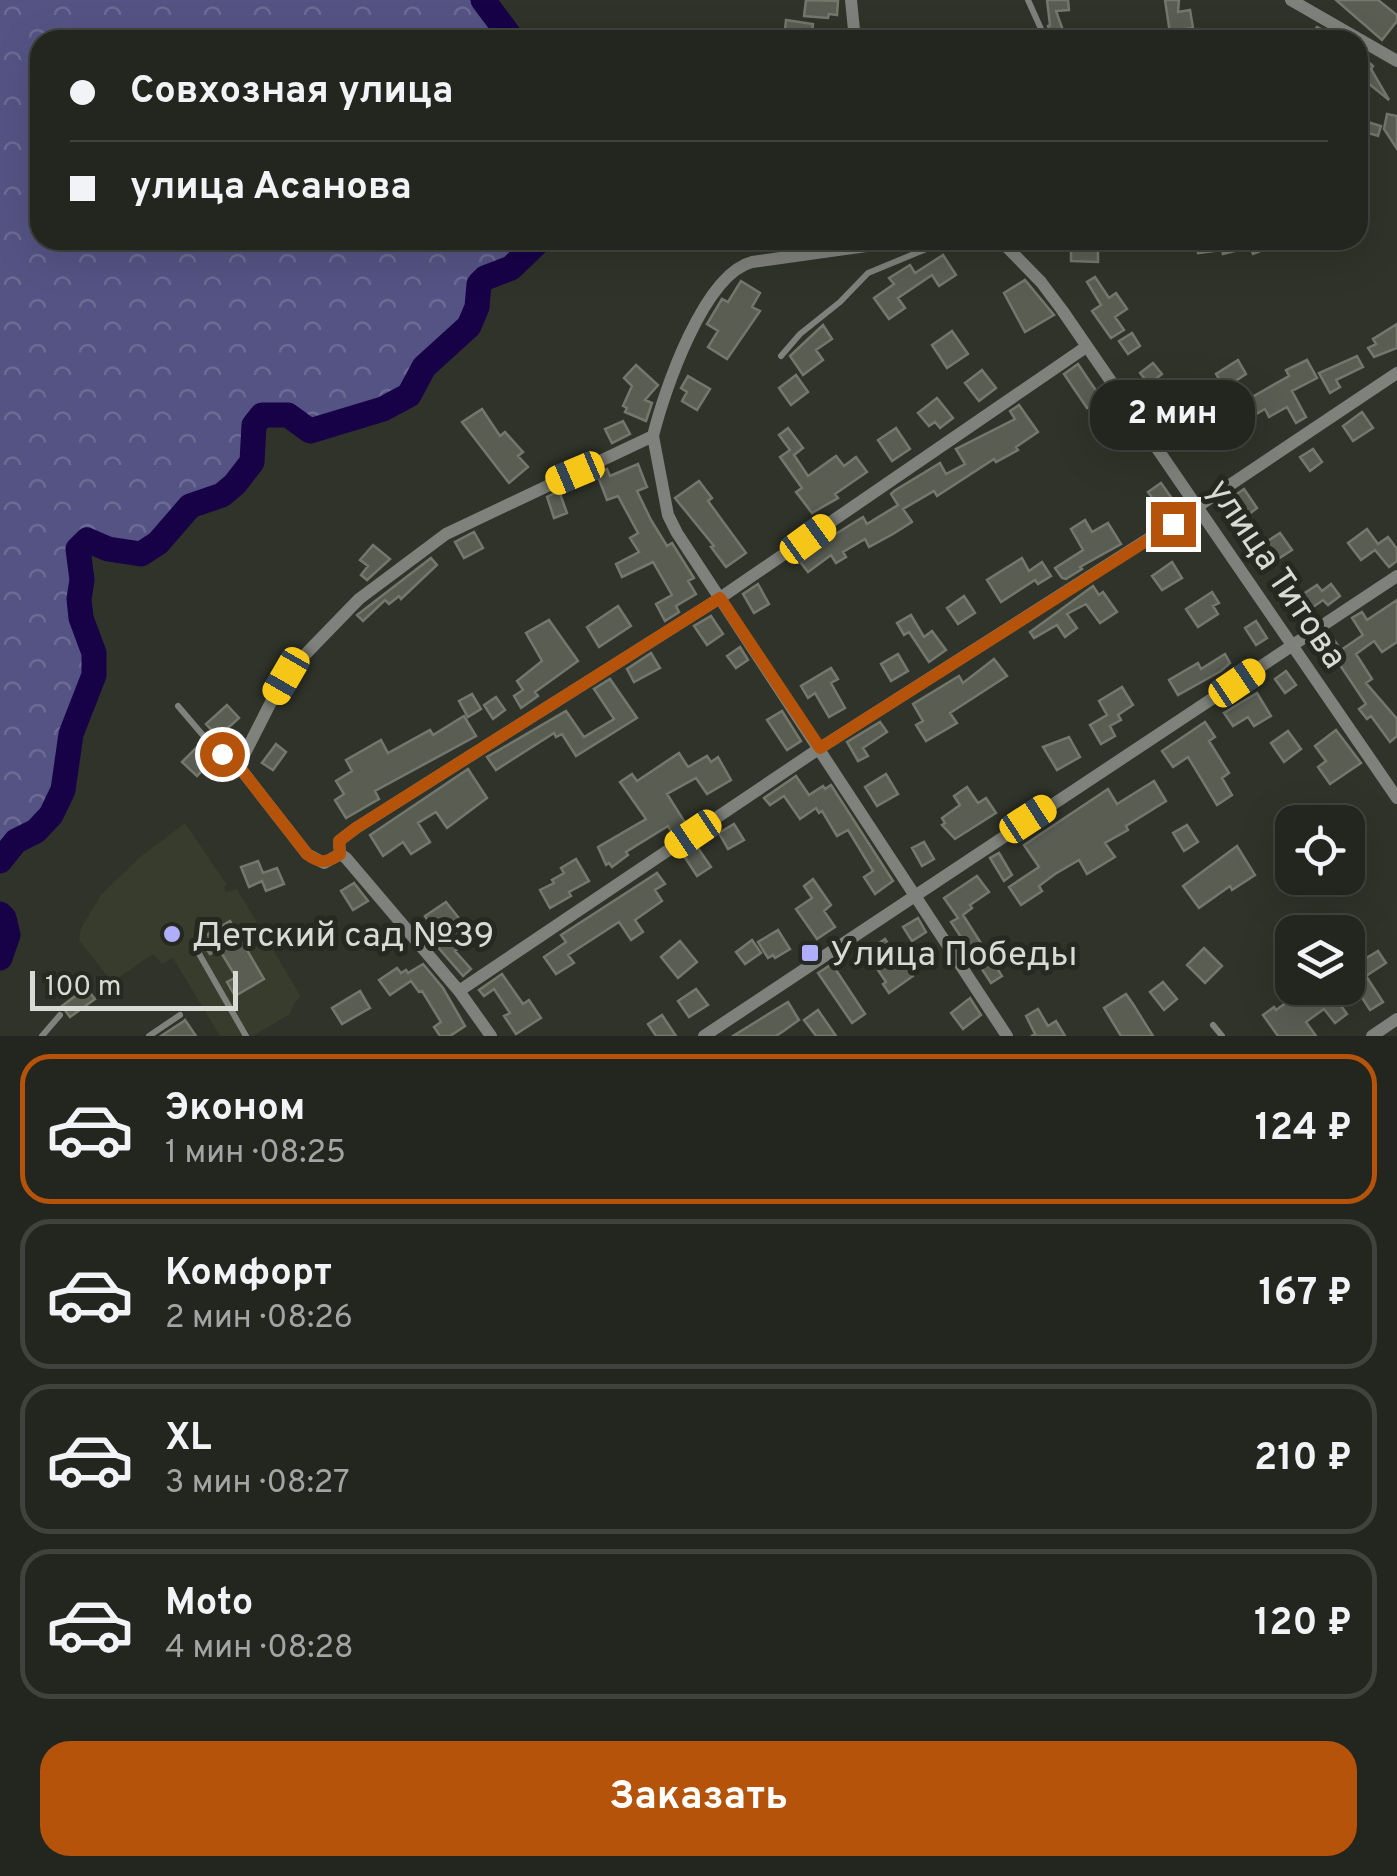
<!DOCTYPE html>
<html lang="ru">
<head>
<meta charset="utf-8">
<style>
  :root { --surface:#23261f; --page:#2b2e28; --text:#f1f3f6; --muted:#a3a5a4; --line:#40433d; --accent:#b45309 }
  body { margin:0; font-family:Overpass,sans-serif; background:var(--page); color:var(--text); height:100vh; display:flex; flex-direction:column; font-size:38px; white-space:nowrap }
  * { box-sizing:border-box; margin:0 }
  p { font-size:32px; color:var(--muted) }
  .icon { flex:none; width:55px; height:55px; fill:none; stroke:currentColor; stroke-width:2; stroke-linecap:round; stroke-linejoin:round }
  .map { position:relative; height:1036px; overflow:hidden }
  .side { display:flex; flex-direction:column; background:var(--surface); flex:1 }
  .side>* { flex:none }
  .top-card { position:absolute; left:30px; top:30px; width:1338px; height:220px; border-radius:30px; box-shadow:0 10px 40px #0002,0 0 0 2px var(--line); display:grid; align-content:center; height:220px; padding:0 40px; background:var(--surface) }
  .tools { position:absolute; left:1275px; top:805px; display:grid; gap:20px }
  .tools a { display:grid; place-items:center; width:90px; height:90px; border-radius:20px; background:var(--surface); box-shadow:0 10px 40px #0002,0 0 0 2px var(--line); font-size:50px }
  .scale { position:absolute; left:30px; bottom:25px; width:208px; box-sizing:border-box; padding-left:10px; border:5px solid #d8dad4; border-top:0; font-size:28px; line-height:35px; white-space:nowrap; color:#d8dad4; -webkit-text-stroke:8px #25291f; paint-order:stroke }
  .end { position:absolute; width:45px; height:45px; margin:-22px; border:12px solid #b45309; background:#fff; box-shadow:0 0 0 5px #fff }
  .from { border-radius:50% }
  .bubble { position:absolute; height:70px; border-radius:30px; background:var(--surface); box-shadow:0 10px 40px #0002,0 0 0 2px var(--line); font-size:32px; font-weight:700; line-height:70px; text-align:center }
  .car { position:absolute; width:30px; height:60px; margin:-30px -15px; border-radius:12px; box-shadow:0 0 8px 2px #0007; background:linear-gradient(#f5c518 24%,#345 0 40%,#f5c518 0 76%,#345 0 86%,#f5c518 0) }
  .top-card b { display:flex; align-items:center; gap:35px; height:95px; font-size:38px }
  .top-card b+b { border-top:2px solid var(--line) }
  .top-card i { width:25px; height:25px; background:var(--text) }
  ul { padding:18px 0 0; list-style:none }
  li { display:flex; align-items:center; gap:30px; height:150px; margin:0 20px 15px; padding:0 20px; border:5px solid var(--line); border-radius:30px }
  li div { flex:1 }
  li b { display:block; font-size:38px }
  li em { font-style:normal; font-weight:700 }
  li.on { border-color:var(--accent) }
  li>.icon { width:90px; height:90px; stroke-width:1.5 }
  .cta { display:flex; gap:20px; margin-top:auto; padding:20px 40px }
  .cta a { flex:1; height:115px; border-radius:30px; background:var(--accent); color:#fff; font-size:40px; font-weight:700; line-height:115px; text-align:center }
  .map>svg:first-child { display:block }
</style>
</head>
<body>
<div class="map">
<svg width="1397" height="1036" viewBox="0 0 1397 1036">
  <defs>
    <pattern id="forest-crowns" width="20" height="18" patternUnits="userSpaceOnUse" patternTransform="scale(2.5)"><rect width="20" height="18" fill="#555384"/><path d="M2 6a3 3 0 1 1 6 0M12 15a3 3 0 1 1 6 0" fill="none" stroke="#6d6b94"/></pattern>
  </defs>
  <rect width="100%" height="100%" fill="#2f3329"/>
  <!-- built -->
  <path fill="#373c2c" d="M185 823 227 885 224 887 226 892 237 889 301 997 295 1002 290 1014 253 1036H220L173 958 162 964 153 954 112 982 79 940 81 928 101 895 140 857Z"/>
  <!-- forest -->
  <path fill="url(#forest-crowns)" d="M0 0H483L513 40H40V240H540L511 268 485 278 479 284 477 307 469 326 424 368 409 395 383 409 310 431 288 415 262 414 254 425 252 462 235 484 222 495 190 506 158 543 141 554 109 549 87 540 78 548 82 580 79 599 81 618 94 653V675L71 734 63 790 52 815 36 831 16 841 0 861Z"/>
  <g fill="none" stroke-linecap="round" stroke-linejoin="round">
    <!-- river -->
    <path stroke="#170248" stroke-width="25" d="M483 0 513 40
      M0 861 16 841 36 831 51 815 63 790 71 734 94 675V653L81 618 79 599 82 580 78 549 87 540 108 549 141 554 158 543 190 506 222 495 235 484 252 462 254 425 262 415H288L310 431 383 409 409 395 424 367 469 326 477 307 479 284 485 278 511 268 540 240
      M0 914 4 918 8 935 0 958"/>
  </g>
  <!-- building -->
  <path fill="#595d52" stroke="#73776c" stroke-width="2.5" d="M806 0 838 1 837 15 829 14 828 18 804 16Z
    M1047 0H1068L1069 10 1056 11 1064 33 1052 38 1048 26 1050 25Z
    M1165 0H1179L1178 12 1190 10 1193 28 1177 30 1176 40H1171Z
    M1336 0H1378L1397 15V21L1382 40Z
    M786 20 813 24 811 40H784Z
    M1317 27 1329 33 1338 40H1308Z
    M1362 57 1373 66 1371 69 1389 100 1358 75V64Z
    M1387 114 1397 116V149L1384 129Z
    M1358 119 1381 126 1378 136 1358 130Z
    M1071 240H1098V262L1071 261Z
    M1196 240H1286V241L1253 254 1250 247 1223 254 1222 250 1198 253Z
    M943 255 956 275 939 286 932 275 898 298 905 308 889 319 874 298 894 284 889 278 910 265 915 273Z
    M1095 277 1109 298 1116 293 1127 309 1115 317 1124 330 1111 338 1092 311 1101 305 1087 282Z
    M1025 280 1054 315 1025 332 1004 293Z
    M741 281 760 293 752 307 760 311 727 359 708 347 718 331 707 324 722 299 728 302Z
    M1397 324V348L1374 357 1368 348 1376 344 1373 339Z
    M823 325 832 339 816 350 823 360 803 375 790 356Z
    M952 331 968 354 947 368 932 345Z
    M1132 333 1140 346 1128 354 1119 341Z
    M1357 356 1363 367 1336 380 1340 387 1330 393 1319 373Z
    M1238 360 1246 374 1234 382 1245 401 1289 376 1286 370 1307 360 1317 378 1292 391 1306 417 1296 423 1287 407 1269 417 1265 409 1244 421 1216 374Z
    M1153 363 1162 374 1149 384 1140 373Z
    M1078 364 1101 398 1087 408 1064 374Z
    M636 365 658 385 645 400 652 403 646 421 625 412 627 408 623 406 632 386 624 378Z
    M982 370 996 388 979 401 965 383Z
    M796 375 808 392 791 405 779 388Z
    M688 376 710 389 697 410 682 401 687 392 681 388Z
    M1192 391 1205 409 1185 424 1172 406Z
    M937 398 953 418 940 428 935 422 929 426 918 413Z
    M1019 405 1038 432 1016 447 1018 450 996 462 994 459 937 496 934 491 903 509 912 522 893 534 869 547 865 539 843 552 846 557 836 563 831 555 808 572 797 558 863 517 867 524 898 505 891 494 894 491 940 463 946 474 965 464 956 449 1015 419 1010 411Z
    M482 409 500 436 505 432 523 452 518 456 528 467 509 483 462 422Z
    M1362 412 1373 428 1353 441 1343 426Z
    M623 421 630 434 612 443 605 429Z
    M788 428 803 448 794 455 808 476 836 456 844 466 856 457 867 472 835 494 838 498 812 513 796 492 802 488 780 457 790 450 779 435Z
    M896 428 910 449 892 461 878 440Z
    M1313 449 1322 462 1310 471 1300 457Z
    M638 464 647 487 637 491 651 520 667 546 672 543 694 578 688 581 696 594 676 606 679 612 665 621 656 604 672 595 653 562 622 577 616 564 639 552 630 538 638 533 618 496 607 500 597 474 607 469 610 476Z
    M699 481 712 498 708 501 746 553 726 567 711 547 714 546 675 498Z
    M1161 483 1173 500 1160 509 1148 492Z
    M1244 489 1257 508 1244 518 1230 499Z
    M559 491 567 513 554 518 547 497Z
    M1085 520 1092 532 1108 523 1121 544 1080 567 1082 569 1066 579 1062 578 1055 568 1083 550 1071 529Z
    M1190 527 1198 540 1184 549 1176 536Z
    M1367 529 1378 544 1388 537 1397 549V561L1389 567 1375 550 1361 560 1348 543Z
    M474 532 483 548 464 558 455 542Z
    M1280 533 1292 550 1278 559 1266 542Z
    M373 545 390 559 367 580 361 575 368 566 360 560Z
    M431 558 437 565 401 599 399 596 389 604 385 600 363 621 357 615Z
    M1022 558 1029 571 1042 562 1051 576 1038 584 1035 580 1001 602 987 580Z
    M1172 562 1182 578 1162 590 1152 576Z
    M758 584 769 604 754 613 743 594Z
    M1331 584 1340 596 1328 605 1323 600 1300 616 1291 602 1317 585 1322 591Z
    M1093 586 1099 595 1103 592 1117 612 1100 623 1086 604 1067 614 1077 628 1065 637 1057 625 1034 638 1030 632Z
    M1212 592 1219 603 1213 606 1218 614 1198 627 1186 609Z
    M964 596 975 613 958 624 947 608Z
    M1397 600V642L1382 652 1374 641 1356 654 1372 679 1366 683 1397 719V736L1390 742 1371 716 1367 719 1359 709 1366 704 1340 665 1336 667 1318 642 1330 634 1341 650 1363 635 1352 618 1362 612 1367 620Z
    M618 606 631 626 599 647 587 627Z
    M911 615 924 637 932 631 946 650 929 662 909 632 904 635 897 623Z
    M711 616 723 634 707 645 694 626Z
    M549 620 578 661 535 692 538 696 521 708 514 696 523 690 517 681 542 661 526 633Z
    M1256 621 1267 638 1256 645 1245 628Z
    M740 647 748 660 736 668 727 656Z
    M651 653 660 668 634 682 627 669Z
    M898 654 908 671 891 681 881 664Z
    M1225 654 1230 663 1221 671 1178 695 1169 680 1198 663 1201 669Z
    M994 659 1007 676 950 713 957 723 926 741 916 725 923 721 913 704 959 676 963 683Z
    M831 668 838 679 831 683 845 708 829 717 815 693 808 698 801 686Z
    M1286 671 1296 685 1285 693 1275 679Z
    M610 679 637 718 576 756 562 734 556 737 554 733 496 770 487 757 566 711 584 737 614 719 594 689Z
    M1122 687 1133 705 1118 715 1121 720 1110 726 1115 736 1101 744 1090 725 1107 715 1099 701Z
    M1257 693 1271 716 1254 726 1248 717 1233 726 1224 713Z
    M472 694 481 709 468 717 459 701Z
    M496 697 505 710 493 719 484 705Z
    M227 705 239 718 218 737 206 724Z
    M782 711 801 741 787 750 767 720Z
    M464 716 476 736 375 791 379 799 346 818 335 800 344 794 336 781 352 771 346 760 381 740 388 753 430 730 433 735Z
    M880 722 887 732 863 748 868 756 858 761 847 742Z
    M1205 722 1215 737 1209 741 1229 773 1222 778 1232 795 1217 805 1188 757 1173 767 1162 751Z
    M1336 730 1361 763 1330 784 1318 767 1326 761 1315 746Z
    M1288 731 1301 749 1284 762 1271 743Z
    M1069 737 1080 757 1057 770 1043 747Z
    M276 744 286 752 273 770 262 763Z
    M199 745 213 759 197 776 182 762Z
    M679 753 688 767 707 756 711 762 718 757 731 780 707 794 696 778 667 794 686 824 672 833 668 826 626 852 628 855 612 867 609 863 606 865 598 847 646 819 620 782 632 774 637 781Z
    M468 769 487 798 447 828 436 812 418 823 430 842 411 854 403 842 383 856 370 835Z
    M886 774 898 794 877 806 865 787Z
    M796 776 809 795 823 786 825 789 831 785 893 881 875 894 864 877 873 871 848 830 837 836 822 811 819 813 816 808 800 819 784 796 770 805 764 798Z
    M1154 781 1166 801 1126 826 1128 830 1105 843 1115 857 1087 874 1079 860 1055 874 1039 886 1042 891 1021 905 1009 887 1039 867 1024 845 1108 789 1117 804Z
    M967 787 978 803 986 798 996 813 955 839 942 825 945 823 942 818 960 805 954 796Z
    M734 824 744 840 728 849 719 833Z
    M1348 824 1364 847 1348 858Z
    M1187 825 1198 842 1184 851 1173 833Z
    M924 842 934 859 922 866 912 848Z
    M695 844 711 867 697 876 682 853Z
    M1237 846 1255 875 1232 890 1230 886 1199 908 1183 886Z
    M999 853 1012 875 1004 881 990 858Z
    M576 859 589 881 569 892 571 896 550 908 540 890 554 883 552 880 564 873 561 868Z
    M258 861 263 873 277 868 284 884 266 891 262 881 249 887 241 867Z
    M657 873 665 884 655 890 662 901 635 920 643 932 631 940 619 922 568 955 574 963 556 974 544 957 566 942 561 935Z
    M977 876 989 892 970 905 972 908 963 915 1002 976 991 983 951 922 958 918 944 898Z
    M813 879 831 905 824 911 835 927 817 939 796 909 812 898 804 886Z
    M354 883 368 901 353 910 341 891Z
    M446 902 474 937 455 951 471 969 463 976 436 945 441 940 425 916Z
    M918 918 926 932 912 941 903 927Z
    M230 921 264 979 235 996 227 982 236 977 219 949 210 954 200 939Z
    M778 930 790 949 775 958 773 955 768 958 758 942Z
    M885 939 897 957 909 949 917 962 908 968 913 976 889 993 883 984 886 982 866 952Z
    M752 940 761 953 745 964 736 952Z
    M680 941 697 962 678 978 661 957Z
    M1348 946 1358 963 1378 951 1386 963 1366 976 1383 1002 1370 1010 1348 976Z
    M1204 948 1222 966 1205 983 1187 965Z
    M423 964 443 988 465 1026 450 1036H440L434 1027 441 1022 422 991 419 992 411 981 390 995 379 980 397 968 401 973 406 970 408 973Z
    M832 964 865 1014 852 1023 818 973Z
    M502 974 523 1004 529 1000 541 1018 516 1034 504 1016 510 1013 494 989 484 996 479 990Z
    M1163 982 1177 999 1164 1010 1150 992Z
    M86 988 95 999 70 1017 62 1006Z
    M1307 988 1316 997 1328 988 1347 1014 1335 1023 1324 1009 1306 1022 1316 1036H1278L1263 1015 1274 1007 1276 1010Z
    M696 989 708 1005 689 1017 678 1001Z
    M360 991 370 1008 342 1024 332 1008Z
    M1126 994 1133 1004 1153 1036H1121L1104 1008Z
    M970 998 981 1015 963 1029 951 1013Z
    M788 1002 799 1020 785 1030 776 1036H733Z
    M1038 1009 1048 1026 1056 1021 1065 1036H1031L1035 1034 1026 1016Z
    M818 1010 836 1036H816L804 1020Z
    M662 1015 676 1036H656L648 1024Z
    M185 1020 196 1036H161L184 1021Z"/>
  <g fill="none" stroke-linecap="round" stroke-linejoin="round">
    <!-- service -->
    <path stroke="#7f817c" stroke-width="6" d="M1028 0 1046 40
      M781 356 800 334 840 302 868 273 948 240
      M178 706 207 740 240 768
      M194 945 246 1036
      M1213 1025 1222 1036
      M42 1036 60 1015
      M149 1036 180 1015"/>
    <!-- minor -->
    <path stroke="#7f817c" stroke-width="12" d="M851 0 855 40
      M1291 0 1397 61
      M1000 240 1041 282 1062 310 1397 798
      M653 436 668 515 677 533 1007 1036
      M340 854 339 841 356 828 720 598 1086 347
      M459 991 820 748 1173 523 1397 373
      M491 1036 459 991 346 858 340 854 324 863 307 854 240 768 242 759 272 700 296 664 359 599 446 534 653 436C664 391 704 274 752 262L910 240
      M704 1036 1397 576
      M1372 1036 1397 1019"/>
  </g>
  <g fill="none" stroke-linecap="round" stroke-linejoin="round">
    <!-- route -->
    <path stroke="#b45309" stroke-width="12" d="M222 754 240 768 307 854C320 864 327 863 340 854L339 841 356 828 720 598 820 748 1173 524"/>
  </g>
  <!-- markers -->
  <g fill="#afaefa" stroke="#25291f" stroke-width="4">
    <circle cx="172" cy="934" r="10"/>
    <rect x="800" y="943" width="20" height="20" rx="5"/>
  </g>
  <g text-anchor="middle" stroke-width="10" stroke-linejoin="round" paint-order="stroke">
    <!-- street labels -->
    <g font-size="35" fill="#d8dad4" stroke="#25291f">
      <text transform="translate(1278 573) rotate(56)" y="12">улица Титова</text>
    </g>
    <!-- poi labels -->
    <g font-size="35" fill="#d8dad4" stroke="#25291f" text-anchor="start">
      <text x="192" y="946">Детский сад №39</text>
      <text x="830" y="965">Улица Победы</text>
    </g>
  </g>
</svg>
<div class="tools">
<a><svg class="icon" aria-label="locate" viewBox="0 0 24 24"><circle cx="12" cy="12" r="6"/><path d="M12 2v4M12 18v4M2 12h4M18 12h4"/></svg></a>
<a><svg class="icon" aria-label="layers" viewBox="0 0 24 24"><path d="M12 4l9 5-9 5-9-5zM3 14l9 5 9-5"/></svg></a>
</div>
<div class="scale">100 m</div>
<i class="end from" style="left:222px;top:754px"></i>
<i class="end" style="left:1173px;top:524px"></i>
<div class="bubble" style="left:1090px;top:380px;width:165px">2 мин</div>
<i class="car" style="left:575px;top:473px;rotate:247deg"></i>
<i class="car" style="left:808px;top:539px;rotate:54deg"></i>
<i class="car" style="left:286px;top:676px;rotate:210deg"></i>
<i class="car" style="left:1237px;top:683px;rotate:56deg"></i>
<i class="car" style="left:1028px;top:819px;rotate:57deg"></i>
<i class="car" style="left:693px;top:834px;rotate:236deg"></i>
<div class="top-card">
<b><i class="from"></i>Совхозная улица</b>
<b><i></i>улица Асанова</b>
</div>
</div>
<section class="side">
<ul>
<li class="on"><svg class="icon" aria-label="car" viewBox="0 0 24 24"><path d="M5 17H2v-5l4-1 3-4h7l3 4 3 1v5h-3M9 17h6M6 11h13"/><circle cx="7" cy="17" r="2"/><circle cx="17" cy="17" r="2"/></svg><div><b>Эконом</b><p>1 мин · 08:25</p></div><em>124 ₽</em></li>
<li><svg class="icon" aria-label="car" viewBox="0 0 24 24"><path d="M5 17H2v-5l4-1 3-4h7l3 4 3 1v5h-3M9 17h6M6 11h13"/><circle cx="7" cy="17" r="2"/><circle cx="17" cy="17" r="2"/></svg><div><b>Комфорт</b><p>2 мин · 08:26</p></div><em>167 ₽</em></li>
<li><svg class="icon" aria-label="car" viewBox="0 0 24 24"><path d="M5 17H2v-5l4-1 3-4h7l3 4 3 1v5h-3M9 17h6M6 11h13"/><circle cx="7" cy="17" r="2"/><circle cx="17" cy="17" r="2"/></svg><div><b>XL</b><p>3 мин · 08:27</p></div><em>210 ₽</em></li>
<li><svg class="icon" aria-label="car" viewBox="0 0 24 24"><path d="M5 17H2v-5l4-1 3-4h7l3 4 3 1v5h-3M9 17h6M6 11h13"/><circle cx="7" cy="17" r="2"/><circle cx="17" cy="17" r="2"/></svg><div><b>Moto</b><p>4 мин · 08:28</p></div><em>120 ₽</em></li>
</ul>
<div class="cta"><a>Заказать</a></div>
</section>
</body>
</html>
